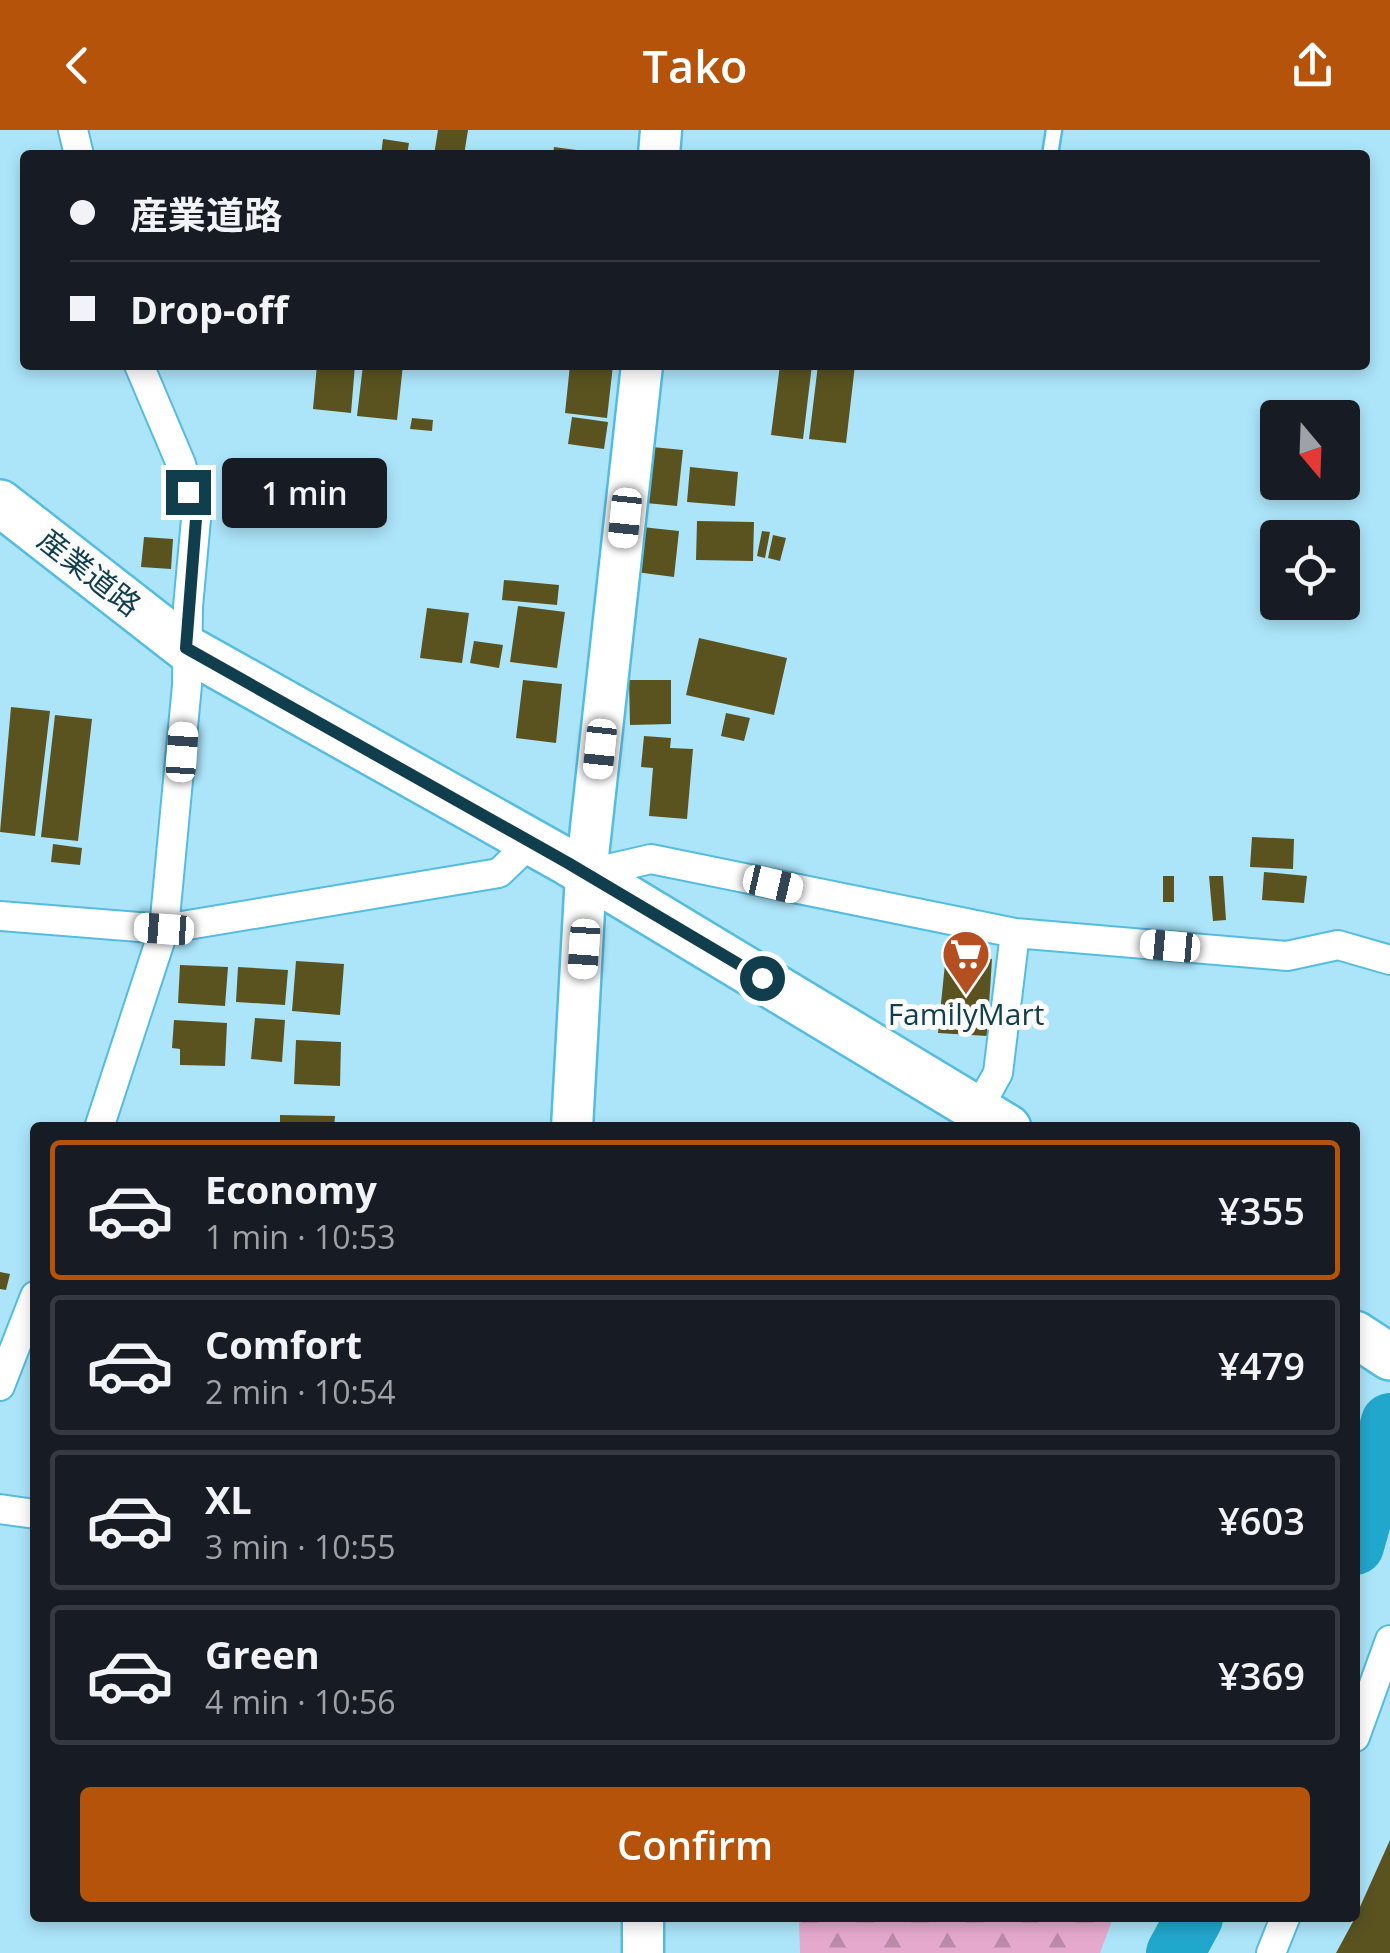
<!DOCTYPE html>
<html lang="en">
<head>
<meta charset="utf-8">
<style>
  :root { --surface:#171b24; --page:#242831; --text:#f1f3f6; --muted:#9ea1a6; --line:#363941; --accent:#b45309 }
  body { margin:0; font-family:"Open Sans","Noto Sans JP",sans-serif; background:var(--page); color:var(--text); height:100vh; display:flex; flex-direction:column; font-size:38px; white-space:nowrap }
  * { box-sizing:border-box; margin:0 }
  p { font-size:32px; color:var(--muted) }
  .icon { flex:none; width:55px; height:55px; fill:none; stroke:currentColor; stroke-width:2; stroke-linecap:round; stroke-linejoin:round }
  .map { position:relative; flex:1; overflow:hidden }
  .panel { position:absolute; left:30px; top:992px; width:1330px; height:800px; display:flex; flex-direction:column; background:var(--surface); border-radius:10px; box-shadow:0 5px 15px #0003 }
  .panel>* { flex:none }
  .banner { position:absolute; left:20px; top:20px; width:1350px; height:220px; border-radius:10px; box-shadow:0 5px 15px #0003; display:grid; align-content:center; height:220px; padding:0 50px; background:var(--surface) }
  .needle { width:65px; rotate:161deg }
  .tools { position:absolute; left:1260px; top:270px; display:grid; gap:20px }
  .tools a { display:grid; place-items:center; width:100px; height:100px; border-radius:10px; background:var(--surface); box-shadow:0 5px 15px #0003; font-size:50px }
  .end { position:absolute; width:45px; height:45px; margin:-22px; border:12px solid #113e4c; background:#fff; box-shadow:0 0 0 5px #fff }
  .from { border-radius:50% }
  .bubble { position:absolute; height:70px; border-radius:10px; background:var(--surface); box-shadow:0 5px 15px #0003; font-size:32px; font-weight:600; line-height:70px; text-align:center }
  .car { position:absolute; width:30px; height:60px; margin:-30px -15px; border-radius:12px; box-shadow:0 0 8px 2px #0007; background:linear-gradient(#fff 24%,#345 0 40%,#fff 0 76%,#345 0 86%,#fff 0) }
  .banner b { display:flex; align-items:center; gap:35px; height:95px; font-size:38px }
  .banner b+b { border-top:2px solid var(--line) }
  .banner i { width:25px; height:25px; background:var(--text) }
  ul { padding:18px 0 0; list-style:none }
  li { display:flex; align-items:center; gap:30px; height:140px; margin:0 20px 15px; padding:0 30px; border:5px solid var(--line); border-radius:10px }
  li div { flex:1 }
  li b { display:block; font-size:38px }
  li em { font-style:normal; font-weight:600 }
  li.active { border-color:var(--accent) }
  li>.icon { width:90px; height:90px; stroke-width:1.5 }
  .button { display:flex; gap:20px; margin-top:auto; padding:20px 50px }
  .button a { flex:1; height:115px; border-radius:10px; background:var(--accent); color:#fff; font-size:40px; font-weight:600; line-height:115px; text-align:center }
  header { display:flex; justify-content:space-between; align-items:center; height:130px; padding:0 50px; background:var(--accent); color:#fff; font-size:45px; font-weight:600 }
  .map>svg:first-child { display:block }
</style>
</head>
<body>
<header><svg class="icon" aria-label="back" viewBox="0 0 24 24"><path d="M15 5l-7 7 7 7"/></svg>Tako<svg class="icon" aria-label="share" viewBox="0 0 24 24"><path d="M12 15V3M7 8l5-5 5 5M5 13v7h14v-7"/></svg></header>
<div class="map">
<svg width="1390" height="1823" viewBox="0 0 1390 1823">
  <defs>
    <pattern id="forest-firs" width="22" height="20" patternUnits="userSpaceOnUse" patternTransform="scale(2.5)"><rect width="22" height="20" fill="#e6a9ce"/><path d="M5 1l3.5 6h-7zM16 11l3.5 6h-7z" fill="#b98ba9"/></pattern>
  </defs>
  <rect width="100%" height="100%" fill="#ace5fa"/>
  <!-- forest -->
  <path fill="url(#forest-firs)" d="M799 1788H1113L1100 1823H800Z"/>
  <g fill="none" stroke-linecap="round" stroke-linejoin="round">
    <!-- river -->
    <path stroke="#22a7cc" stroke-width="58" d="M1355 1416 1390 1292
      M1175 1823 1194 1788"/>
  </g>
  <!-- building -->
  <path fill="#5a5320" d="M438 0H468L464 25H434Z
    M383 9 409 13 407 25H381Z
    M554 17 584 21 583 25H553Z
    M317 235H355L351 283 313 279Z
    M363 235H403L397 290 357 286Z
    M570 235H613L607 288 565 283Z
    M780 235H812L803 309 771 305Z
    M818 235H855L846 313 809 309Z
    M572 287 608 292 604 319 568 314Z
    M412 288 433 290 432 301 410 299Z
    M652 317 683 320 677 376 646 373Z
    M690 337 738 342 735 376 687 372Z
    M697 391 754 392 753 431 696 430Z
    M642 397 679 401 674 447 636 442Z
    M762 401 770 402 765 428 757 426Z
    M773 405 786 408 780 431 768 428Z
    M144 407 173 409 171 439 141 437Z
    M504 450 559 455 557 475 502 470Z
    M518 476 565 482 557 538 510 532Z
    M427 478 469 483 462 533 420 528Z
    M699 508 787 528 774 585 686 565Z
    M474 511 503 515 499 538 470 533Z
    M523 550 562 554 556 613 516 608Z
    M629 550H671V594L630 595Z
    M11 577 50 581 35 706 0 702Z
    M726 583 750 588 744 611 721 606Z
    M55 585 92 589 78 711 41 707Z
    M644 606 671 608 670 618 693 619 687 689 649 686 653 638 641 637Z
    M1252 707 1294 709 1293 739 1250 737Z
    M53 714 82 718 80 735 51 732Z
    M1264 742 1307 746 1304 773 1262 770Z
    M1163 746H1174V772H1163Z
    M1209 746H1223L1226 790 1213 791Z
    M946 824 992 829 987 906 938 903Z
    M296 831 344 834 340 885 292 881Z
    M180 835 228 837 225 876 178 873Z
    M238 837 288 840 285 875 236 872Z
    M255 888 285 890 282 932 251 929Z
    M174 890 227 893 225 936 180 935V919L172 918Z
    M296 910 341 912 340 956 294 954Z
    M280 985 335 986 334 998H280Z
    M0 1142 10 1144 6 1160 0 1159Z
    M1390 1710V1823H1336L1355 1788Z"/>
  <g fill="none" stroke-linecap="round" stroke-linejoin="round">
    <!-- lane casing -->
    <g stroke="#54bddf" stroke-width="19">
      <path id="lane" d="M1050 25 1054 0"/>
    </g>
    <!-- street casing -->
    <g stroke="#54bddf" stroke-width="32">
      <path id="street" d="M73 0 79 25
        M586 744 651 729 1015 803 1287 826 1338 815 1390 830
        M0 786 164 799 499 743 530 713
        M978 979 998 943 1015 803
        M99 998 164 799 187 555 188 477 196 389 181 334 139 235
        M0 1256 35 1166
        M0 1379 35 1384
        M1355 1607 1390 1510
        M1271 1823 1285 1788"/>
    </g>
    <!-- secondary casing -->
    <g stroke="#54bddf" stroke-width="45">
      <path id="secondary" d="M659 25 661 0
        M572 998 586 744 642 235
        M643 1788V1823"/>
    </g>
    <!-- primary casing -->
    <g stroke="#54bddf" stroke-width="50">
      <path id="primary" d="M0 373 186 518 569 733 1008 998
        M1355 1204 1390 1227"/>
    </g>
    <!-- lane -->
    <use href="#lane" stroke="#fff" stroke-width="14"/>
    <!-- street -->
    <use href="#street" stroke="#fff" stroke-width="28"/>
    <!-- secondary -->
    <use href="#secondary" stroke="#fff" stroke-width="40"/>
    <!-- primary -->
    <use href="#primary" stroke="#fff" stroke-width="45"/>
  </g>
  <g fill="none" stroke-linecap="round" stroke-linejoin="round">
    <!-- route -->
    <path stroke="#113e4c" stroke-width="12" d="M188 362 196 389 186 518 568 733 762 848"/>
  </g>
  <!-- icons -->
  <defs>
    <g id="supermarket-pin" transform="scale(2.5)"><path d="M0 17L-7.5 6A9.5 9.5 0 1 1 7.5 6Z" fill="#b54f21" stroke="#fbfbfb"/><path d="M-6-5.5h2.5l.6 2H6L4.5 2H-2.5L-4.4-4H-6ZM-1.5 3.2a1.3 1.3 0 1 0 .1 0ZM3 3.2a1.3 1.3 0 1 0 .1 0Z" fill="#fff"/></g>
  </defs>
  <g fill-rule="evenodd">
    <use href="#supermarket-pin" x="966" y="824"/>
  </g>
  <g text-anchor="middle" stroke-width="10" stroke-linejoin="round" paint-order="stroke">
    <!-- street labels -->
    <g font-size="30" fill="#113e4c" stroke="#fbfbfb">
      <text transform="translate(89 443) rotate(38)" y="10">産業道路</text>
    </g>
    <!-- poi labels -->
    <g font-size="30" fill="#113e4c" stroke="#fbfbfb">
      <text x="966" y="895">FamilyMart</text>
    </g>
  </g>
</svg>
<div class="tools">
<a><svg class="needle" viewBox="-14 -14 28 28"><path d="M0-13l5 13h-10z" fill="#e53935"/><path d="M0 13l5-13h-10z" fill="#9ea1a6"/></svg></a>
<a><svg class="icon" aria-label="locate" viewBox="0 0 24 24"><circle cx="12" cy="12" r="6"/><path d="M12 2v4M12 18v4M2 12h4M18 12h4"/></svg></a>
</div>
<i class="end from" style="left:762px;top:848px"></i>
<i class="end" style="left:188px;top:362px"></i>
<div class="bubble" style="left:222px;top:328px;width:165px">1 min</div>
<i class="car" style="left:625px;top:388px;rotate:186deg"></i>
<i class="car" style="left:600px;top:619px;rotate:186deg"></i>
<i class="car" style="left:182px;top:622px;rotate:4deg"></i>
<i class="car" style="left:773px;top:754px;rotate:103deg"></i>
<i class="car" style="left:164px;top:799px;rotate:274deg"></i>
<i class="car" style="left:1170px;top:816px;rotate:275deg"></i>
<i class="car" style="left:584px;top:819px;rotate:184deg"></i>
<div class="banner">
<b><i class="from"></i>産業道路</b>
<b><i></i>Drop-off</b>
</div>
<section class="panel">
<ul>
<li class="active"><svg class="icon" aria-label="car" viewBox="0 0 24 24"><path d="M5 17H2v-5l4-1 3-4h7l3 4 3 1v5h-3M9 17h6M6 11h13"/><circle cx="7" cy="17" r="2"/><circle cx="17" cy="17" r="2"/></svg><div><b>Economy</b><p>1 min · 10:53</p></div><em>¥355</em></li>
<li><svg class="icon" aria-label="car" viewBox="0 0 24 24"><path d="M5 17H2v-5l4-1 3-4h7l3 4 3 1v5h-3M9 17h6M6 11h13"/><circle cx="7" cy="17" r="2"/><circle cx="17" cy="17" r="2"/></svg><div><b>Comfort</b><p>2 min · 10:54</p></div><em>¥479</em></li>
<li><svg class="icon" aria-label="car" viewBox="0 0 24 24"><path d="M5 17H2v-5l4-1 3-4h7l3 4 3 1v5h-3M9 17h6M6 11h13"/><circle cx="7" cy="17" r="2"/><circle cx="17" cy="17" r="2"/></svg><div><b>XL</b><p>3 min · 10:55</p></div><em>¥603</em></li>
<li><svg class="icon" aria-label="car" viewBox="0 0 24 24"><path d="M5 17H2v-5l4-1 3-4h7l3 4 3 1v5h-3M9 17h6M6 11h13"/><circle cx="7" cy="17" r="2"/><circle cx="17" cy="17" r="2"/></svg><div><b>Green</b><p>4 min · 10:56</p></div><em>¥369</em></li>
</ul>
<div class="button"><a>Confirm</a></div>
</section>
</div>
</body>
</html>
